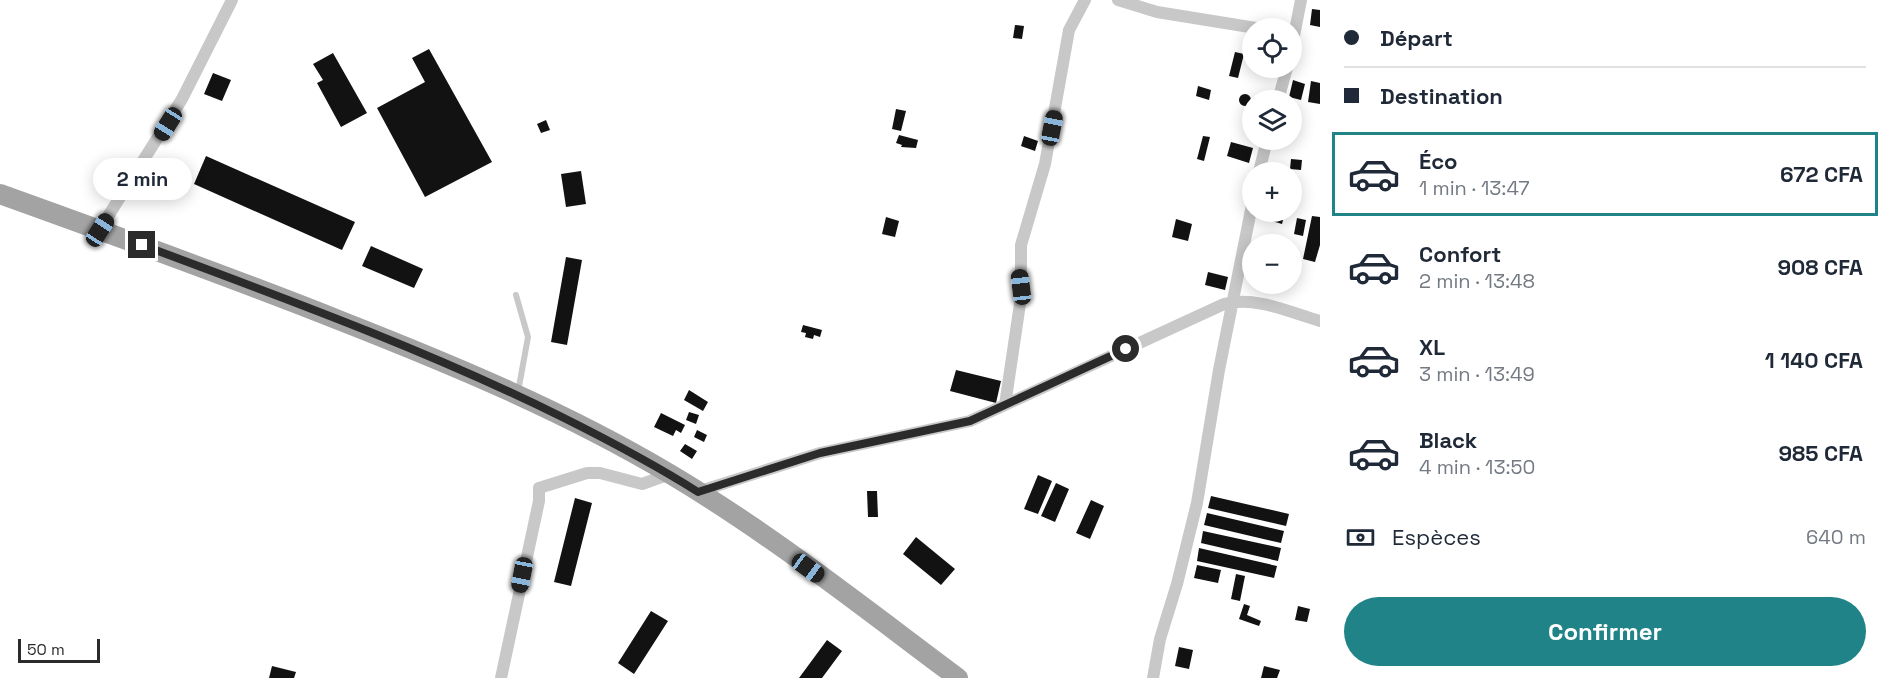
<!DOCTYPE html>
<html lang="fr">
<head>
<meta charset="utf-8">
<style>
  :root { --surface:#fff; --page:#f6f6f7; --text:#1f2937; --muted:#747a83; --line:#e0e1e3; --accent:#1f8387 }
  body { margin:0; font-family:"Space Grotesk",sans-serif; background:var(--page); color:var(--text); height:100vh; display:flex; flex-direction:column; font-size:22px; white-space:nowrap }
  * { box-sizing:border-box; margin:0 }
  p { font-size:20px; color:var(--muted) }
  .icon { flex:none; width:33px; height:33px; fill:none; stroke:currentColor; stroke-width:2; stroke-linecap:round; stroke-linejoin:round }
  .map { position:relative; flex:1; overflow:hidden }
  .drawer { display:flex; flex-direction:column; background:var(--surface); width:570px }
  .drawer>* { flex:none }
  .hud { display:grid; align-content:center; height:132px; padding:0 24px; background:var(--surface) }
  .tools { position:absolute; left:1242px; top:18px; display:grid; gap:12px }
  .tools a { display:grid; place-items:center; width:60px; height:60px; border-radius:50%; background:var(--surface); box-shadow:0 3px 15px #0003; font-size:30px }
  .scale { position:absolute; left:18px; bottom:15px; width:82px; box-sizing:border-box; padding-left:6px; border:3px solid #2b2b2b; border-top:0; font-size:16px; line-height:21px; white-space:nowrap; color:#2b2b2b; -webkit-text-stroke:4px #fff; paint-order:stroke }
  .end { position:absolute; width:27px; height:27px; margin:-14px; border:8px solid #2b2b2b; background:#fff; box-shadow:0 0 0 3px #fff }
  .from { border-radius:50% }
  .bubble { position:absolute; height:42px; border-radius:21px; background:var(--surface); box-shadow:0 3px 15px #0003; font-size:20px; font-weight:800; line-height:42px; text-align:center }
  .car { position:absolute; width:18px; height:36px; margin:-18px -9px; border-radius:8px; box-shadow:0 0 4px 2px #0007; background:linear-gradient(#222 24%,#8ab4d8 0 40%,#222 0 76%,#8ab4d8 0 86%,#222 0) }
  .hud b { display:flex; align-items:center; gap:21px; height:57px; font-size:22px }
  .hud b+b { border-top:2px solid var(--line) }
  .hud i { width:15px; height:15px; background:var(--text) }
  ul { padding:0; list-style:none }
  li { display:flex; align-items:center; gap:18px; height:84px; margin:0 12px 9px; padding:0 12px; border:3px solid transparent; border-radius:0px }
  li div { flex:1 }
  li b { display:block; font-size:22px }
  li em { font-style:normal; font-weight:800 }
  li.current { border-color:var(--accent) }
  li>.icon { width:54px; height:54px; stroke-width:1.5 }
  .pay { display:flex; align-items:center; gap:15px; height:66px; padding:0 24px; font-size:22px }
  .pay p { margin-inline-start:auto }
  .action { display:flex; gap:12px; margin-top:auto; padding:12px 24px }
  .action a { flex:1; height:69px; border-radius:36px; background:var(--accent); color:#fff; font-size:24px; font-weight:800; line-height:69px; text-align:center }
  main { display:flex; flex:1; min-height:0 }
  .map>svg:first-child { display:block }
</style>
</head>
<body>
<main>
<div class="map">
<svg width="1320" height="678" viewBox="0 0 1320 678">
  <rect width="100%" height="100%" fill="#fff"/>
  <!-- building -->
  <path fill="#121212" d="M1312 9 1320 10V27L1310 25Z
    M1015 25 1024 26 1022 39 1013 38Z
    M429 49 492 162 425 197 377 108 425 82 412 58Z
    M1235 52 1244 54 1238 78 1229 76Z
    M333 53 367 113 341 127 317 83 323 80 313 64Z
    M213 73 231 80 222 101 204 94Z
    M1293 80 1305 84 1301 100 1289 97Z
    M1311 81 1320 83V104L1308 102Z
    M1198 86 1211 90 1209 100 1196 96Z
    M1239 100a6 6 0 1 1 12 0a6 6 0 1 1-12 0Z
    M896 109 906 111 901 131 892 129Z
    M546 120 550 130 541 133 537 124Z
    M899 135 918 140 916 148 901 147 902 145 896 143Z
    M1024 136 1038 141 1035 151 1021 146Z
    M1203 136 1210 137 1204 161 1197 159Z
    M1231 142 1253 148 1249 163 1227 156Z
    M206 156 355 222 342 250 194 184Z
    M1291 159 1302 160 1301 170 1290 169Z
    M581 171 586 204 566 207 561 174Z
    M1264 212H1285L1282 224 1262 218Z
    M1312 216 1320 217V245L1315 262 1303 259Z
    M886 217 899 221 895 237 882 234Z
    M1297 218 1306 220 1303 236 1294 234Z
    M1176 219 1192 224 1188 241 1172 237Z
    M371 246 423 269 414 288 362 266Z
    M1252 250V275L1246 273Z
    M566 257 582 260 567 345 551 342Z
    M1208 272 1228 277 1225 290 1205 285Z
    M803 325 822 330 820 337 814 335 813 339 805 337 806 333 801 332Z
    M956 370 1001 381 996 403 950 391Z
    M689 390 708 402 703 411 684 400Z
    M689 412 699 415 696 424 686 420Z
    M661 413 685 425 681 433 676 430 673 436 654 427Z
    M697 430 707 435 704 442 694 437Z
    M685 444 697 451 692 459 680 451Z
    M1038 475 1052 481 1038 514 1024 509Z
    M1056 483 1069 489 1055 522 1041 516Z
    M867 491H877L878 517H868Z
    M1211 496 1289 514 1286 526 1208 508Z
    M575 498 592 503 571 586 554 582Z
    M1091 500 1104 506 1090 539 1076 533Z
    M1207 513 1284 531 1281 543 1204 525Z
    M1203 531 1281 548 1278 561 1201 543Z
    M916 537 955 569 941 585 903 554Z
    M1199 548 1277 566 1274 578 1197 561Z
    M1197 565 1221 570 1218 583 1194 578Z
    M1236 574 1245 576 1240 601 1231 599Z
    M1244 604 1250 606 1247 615 1261 621 1259 626 1239 619Z
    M1298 606 1310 609 1307 622 1295 620Z
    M651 611 668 621 634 674 618 663Z
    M827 640 842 651 822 678H799Z
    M1179 647 1193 650 1189 669 1175 666Z
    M272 666 296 672 294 678H269Z
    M1264 666 1280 670 1277 678H1261Z"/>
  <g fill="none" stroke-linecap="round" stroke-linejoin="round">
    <!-- service -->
    <path stroke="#c8c8c8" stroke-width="6" d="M516 295 528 337 518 392"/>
    <!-- minor -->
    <path stroke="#c8c8c8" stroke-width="12" d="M1118 0 1157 12 1256 28
      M1292 46 1301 0
      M1278 100 1287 68
      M1259 172 1267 140
      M100 229 182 99 232 0
      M1005 405 1021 297V245L1045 164 1069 30 1085 0
      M697 492 820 453 970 421 1224 304C1256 296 1289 312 1320 321
      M501 678 539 501V488L587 473H600L642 484 670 474
      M1153 678 1160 639 1177 584 1197 503 1219 370 1252 205"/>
    <!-- primary -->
    <path stroke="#a3a3a3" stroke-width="20" d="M0 194C114 235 228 276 341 321 453 365 566 412 670 474 771 534 864 608 958 678"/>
  </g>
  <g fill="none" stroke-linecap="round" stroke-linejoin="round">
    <!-- route -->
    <path stroke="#2b2b2b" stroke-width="8" d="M142 245C284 298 427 350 562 417 608 440 654 464 698 492L820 453 970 421 1126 349"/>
  </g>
</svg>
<div class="tools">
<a><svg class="icon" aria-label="locate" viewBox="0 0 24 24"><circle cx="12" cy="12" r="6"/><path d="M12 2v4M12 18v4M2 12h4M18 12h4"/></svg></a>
<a><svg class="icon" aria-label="layers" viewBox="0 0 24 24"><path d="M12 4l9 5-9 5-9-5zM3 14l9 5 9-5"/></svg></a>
<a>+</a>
<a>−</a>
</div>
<div class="scale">50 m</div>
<i class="end from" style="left:1126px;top:349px"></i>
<i class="end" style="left:142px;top:245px"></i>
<div class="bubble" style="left:93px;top:158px;width:99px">2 min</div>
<i class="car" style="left:168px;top:124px;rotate:212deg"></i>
<i class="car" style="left:1052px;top:128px;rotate:11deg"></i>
<i class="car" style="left:100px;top:230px;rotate:33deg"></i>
<i class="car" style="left:1021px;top:287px;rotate:353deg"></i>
<i class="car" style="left:808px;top:568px;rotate:126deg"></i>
<i class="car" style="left:522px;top:575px;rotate:191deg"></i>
</div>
<section class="drawer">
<div class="hud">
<b><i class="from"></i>Départ</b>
<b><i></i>Destination</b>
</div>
<ul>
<li class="current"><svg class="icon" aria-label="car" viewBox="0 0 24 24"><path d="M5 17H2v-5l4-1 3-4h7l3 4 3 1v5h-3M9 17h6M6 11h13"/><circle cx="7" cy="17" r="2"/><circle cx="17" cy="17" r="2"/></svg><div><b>Éco</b><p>1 min · 13:47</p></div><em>672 CFA</em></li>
<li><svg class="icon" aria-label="car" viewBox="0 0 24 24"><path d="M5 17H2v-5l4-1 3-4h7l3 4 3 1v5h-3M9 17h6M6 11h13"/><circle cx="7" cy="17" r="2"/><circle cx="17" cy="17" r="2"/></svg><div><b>Confort</b><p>2 min · 13:48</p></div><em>908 CFA</em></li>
<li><svg class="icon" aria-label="car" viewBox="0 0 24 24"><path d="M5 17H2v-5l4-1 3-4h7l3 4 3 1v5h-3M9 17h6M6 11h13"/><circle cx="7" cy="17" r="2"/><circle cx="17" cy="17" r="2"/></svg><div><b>XL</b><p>3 min · 13:49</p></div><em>1 140 CFA</em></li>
<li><svg class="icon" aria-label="car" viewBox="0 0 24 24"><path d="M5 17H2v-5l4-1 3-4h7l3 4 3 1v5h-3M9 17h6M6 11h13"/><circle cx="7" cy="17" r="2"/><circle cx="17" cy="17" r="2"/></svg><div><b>Black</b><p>4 min · 13:50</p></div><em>985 CFA</em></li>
</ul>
<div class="pay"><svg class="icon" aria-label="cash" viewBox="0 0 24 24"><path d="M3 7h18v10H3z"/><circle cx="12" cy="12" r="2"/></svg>Espèces<p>640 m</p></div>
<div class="action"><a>Confirmer</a></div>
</section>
</main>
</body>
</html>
